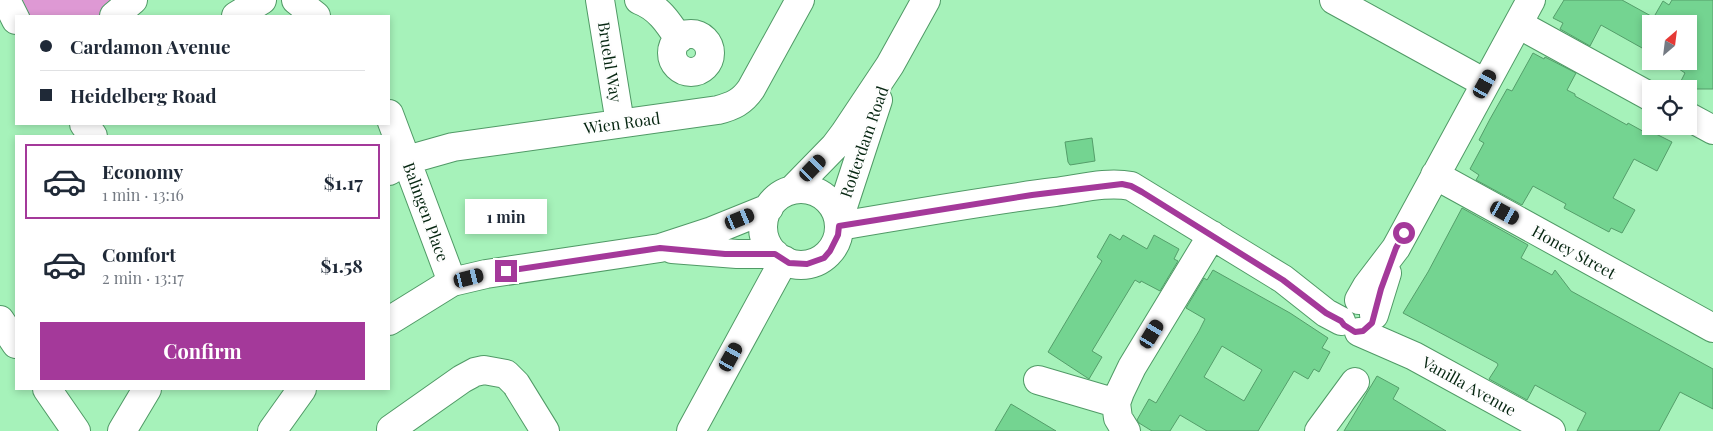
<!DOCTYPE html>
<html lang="en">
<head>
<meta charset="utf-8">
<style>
  :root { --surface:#fff; --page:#f2f2f3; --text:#1f2937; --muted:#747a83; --line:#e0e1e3; --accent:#a4399a }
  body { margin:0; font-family:"Playfair Display",serif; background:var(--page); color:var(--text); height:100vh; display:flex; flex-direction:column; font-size:19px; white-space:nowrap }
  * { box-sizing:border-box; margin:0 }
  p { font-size:16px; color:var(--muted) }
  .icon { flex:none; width:28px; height:28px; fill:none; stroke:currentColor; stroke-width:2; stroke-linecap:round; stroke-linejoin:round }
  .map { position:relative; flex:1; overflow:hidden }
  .drawer { position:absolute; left:15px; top:135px; width:375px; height:255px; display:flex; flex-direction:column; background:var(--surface); border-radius:0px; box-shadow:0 2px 8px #0003 }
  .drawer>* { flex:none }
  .guide { position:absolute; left:15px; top:15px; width:375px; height:110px; border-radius:0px; box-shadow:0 2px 8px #0003; display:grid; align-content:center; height:110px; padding:0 25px; background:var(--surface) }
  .needle { width:32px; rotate:28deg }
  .fabs { position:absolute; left:1642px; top:15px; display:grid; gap:10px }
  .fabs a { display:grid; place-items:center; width:55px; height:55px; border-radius:0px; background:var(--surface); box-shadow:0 2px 8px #0003; font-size:25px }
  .end { position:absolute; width:22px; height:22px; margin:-11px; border:6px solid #a4399a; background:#fff; box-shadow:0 0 0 2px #fff }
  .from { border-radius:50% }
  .bubble { position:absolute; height:35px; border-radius:0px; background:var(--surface); box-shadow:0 2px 8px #0003; font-size:16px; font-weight:700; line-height:35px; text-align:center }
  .car { position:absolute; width:15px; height:30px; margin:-15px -8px; border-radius:6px; box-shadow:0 0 4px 1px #0007; background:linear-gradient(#222 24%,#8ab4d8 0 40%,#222 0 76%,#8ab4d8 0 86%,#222 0) }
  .guide b { display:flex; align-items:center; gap:18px; height:48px; font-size:19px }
  .guide b+b { border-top:1px solid var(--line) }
  .guide i { width:12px; height:12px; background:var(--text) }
  ul { padding:9px 0 0; list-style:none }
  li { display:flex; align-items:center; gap:15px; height:75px; margin:0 10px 8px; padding:0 15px; border:2px solid transparent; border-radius:0px }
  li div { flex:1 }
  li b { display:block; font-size:19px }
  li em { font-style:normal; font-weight:700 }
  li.on { border-color:var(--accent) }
  li>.icon { width:45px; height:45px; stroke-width:1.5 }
  .cta { display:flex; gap:10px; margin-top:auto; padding:10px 25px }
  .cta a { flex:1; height:58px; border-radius:0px; background:var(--accent); color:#fff; font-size:20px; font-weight:700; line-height:58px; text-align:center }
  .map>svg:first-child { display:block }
</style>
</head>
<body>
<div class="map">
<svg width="1713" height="431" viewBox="0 0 1713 431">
  <rect width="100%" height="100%" fill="#a6f2ba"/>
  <!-- green -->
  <path fill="#de99d4" d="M13 0H124L105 16H24Z"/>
  <!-- building -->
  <path fill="#74d491" stroke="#549e6a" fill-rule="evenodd" d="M1564 0H1622L1651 16V22L1663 1 1669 5 1672 0H1713V89H1677L1685 73 1667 61H1689V24H1651V53L1601 25 1590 46 1560 29 1563 23 1553 18Z
    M1533 53 1544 59 1545 57 1576 73 1567 90 1575 94V96L1627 125 1628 123 1648 134 1650 131 1672 142 1657 171 1634 159 1613 198 1635 210 1622 233 1611 228 1609 232 1564 208 1566 204 1533 186 1522 205 1476 180 1479 175 1470 169 1484 143 1479 140 1490 119 1507 89 1512 91Z
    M1092 138 1095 161 1070 165 1068 162 1065 142Z
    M1462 208 1528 245 1521 258 1552 275 1555 270 1571 291 1713 369V409L1680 392 1659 431H1577L1586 413 1535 385 1527 400 1489 379 1498 365 1497 363 1403 313 1428 272Z
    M1110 234 1120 240 1123 235 1147 249 1154 235 1179 249 1174 259 1178 261 1160 291 1141 281 1140 283 1135 280 1092 351 1102 357 1089 379 1048 352 1102 261 1097 257Z
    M1213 270 1290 313 1328 338 1322 348 1330 352 1319 372 1314 369 1308 379 1294 371 1258 431H1207L1180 415 1170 431H1152L1139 423 1137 420 1149 399 1156 403 1199 331 1205 319 1186 308 1204 278 1207 280ZM1222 346 1262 370 1244 401 1204 377Z
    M1377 376 1399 388 1393 399 1446 431H1344Z
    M1011 404 1056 431H995Z"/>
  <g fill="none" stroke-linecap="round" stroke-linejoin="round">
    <!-- minor casing -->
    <g stroke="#509a66" stroke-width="30">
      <path id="minor" d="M6 0 16 20
        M296 0 316 16
        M600 0 620 123
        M639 0C658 7 668 22 679 39
        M1334 0 1485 83
        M114 16 133 0
        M236 16 262 0
        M1518 24 1651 97
        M672 53a19 19 0 1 1 38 0a19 19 0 1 1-38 0Z
        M389 114 452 282
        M1689 117 1713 130
        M84 124 93 136
        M389 171 407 160 453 147 718 110C733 106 742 102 751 89L800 0
        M1435 175 1713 328
        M839 226C911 214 983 201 1055 192 1079 189 1107 181 1131 186L1283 279 1326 313 1341 321
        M1359 300 1367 286 1396 248 1531 0
        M1374 315 1387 273
        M0 320 16 344
        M1359 332 1414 356 1551 431
        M1038 380 1116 403
        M47 389 76 431
        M122 431 147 389
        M393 431 391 429 462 379 475 372 484 370 506 374 516 384 545 431
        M691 431 784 260
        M1126 431 1118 418 1116 403 1120 392 1132 367 1212 235
        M1319 431 1355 382"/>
    </g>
    <!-- tertiary casing -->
    <g stroke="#509a66" stroke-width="30">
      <path id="tertiary" d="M763 227a38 38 0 1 1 76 0a38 38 0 1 1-76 0Z
        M792 190 835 146 844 134 890 65 926 0
        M839 219 878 100
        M672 249 737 254H775
        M389 321 452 282 486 274 660 248 712 231 769 208
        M272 431 302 389"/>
    </g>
    <!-- minor -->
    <use href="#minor" stroke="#fff" stroke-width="28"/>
    <!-- tertiary -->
    <use href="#tertiary" stroke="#fff" stroke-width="28"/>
  </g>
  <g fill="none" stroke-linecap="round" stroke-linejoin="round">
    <!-- route -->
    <path stroke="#a4399a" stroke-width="6" d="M506 271 660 248 725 254H775L789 263 807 264 824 258 830 251 838 235 839 226 1032 195 1122 184 1131 186 1142 192 1283 280 1326 313 1341 321 1344 325 1355 332 1363 331 1372 323 1381 289 1396 248 1404 233"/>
  </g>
  <g text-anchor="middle" stroke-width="5" stroke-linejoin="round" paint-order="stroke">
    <!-- street labels -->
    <g font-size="16" fill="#062611" stroke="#fefefe">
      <text transform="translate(610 62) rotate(81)" y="6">Bruehl Way</text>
      <text transform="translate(622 123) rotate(-8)" y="6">Wien Road</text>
      <text transform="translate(864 142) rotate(-71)" y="6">Rotterdam Road</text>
      <text transform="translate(426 212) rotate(70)" y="6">Balingen Place</text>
      <text transform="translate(1574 252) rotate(29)" y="6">Honey Street</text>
      <text transform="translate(1469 386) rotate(29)" y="6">Vanilla Avenue</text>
    </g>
  </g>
</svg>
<div class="fabs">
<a><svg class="needle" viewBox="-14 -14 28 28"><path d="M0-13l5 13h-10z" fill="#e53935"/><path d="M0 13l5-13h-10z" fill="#747a83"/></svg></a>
<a><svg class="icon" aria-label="locate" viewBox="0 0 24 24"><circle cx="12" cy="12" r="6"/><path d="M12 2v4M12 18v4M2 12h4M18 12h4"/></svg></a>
</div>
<i class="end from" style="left:1404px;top:233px"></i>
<i class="end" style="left:506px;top:271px"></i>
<div class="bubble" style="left:465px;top:199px;width:82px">1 min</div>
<i class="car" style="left:1485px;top:84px;rotate:29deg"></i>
<i class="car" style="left:813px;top:168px;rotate:44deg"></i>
<i class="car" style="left:1505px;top:213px;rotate:119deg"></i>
<i class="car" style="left:740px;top:219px;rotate:68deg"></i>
<i class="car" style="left:469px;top:278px;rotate:76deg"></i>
<i class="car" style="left:1152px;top:334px;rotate:31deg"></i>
<i class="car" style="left:731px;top:357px;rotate:29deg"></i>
<div class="guide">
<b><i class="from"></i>Cardamon Avenue</b>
<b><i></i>Heidelberg Road</b>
</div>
<section class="drawer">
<ul>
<li class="on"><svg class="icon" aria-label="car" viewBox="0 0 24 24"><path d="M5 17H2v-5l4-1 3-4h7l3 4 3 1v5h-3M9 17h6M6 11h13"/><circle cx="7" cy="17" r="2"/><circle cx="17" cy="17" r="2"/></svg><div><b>Economy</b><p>1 min · 13:16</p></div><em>$1.17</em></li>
<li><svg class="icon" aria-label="car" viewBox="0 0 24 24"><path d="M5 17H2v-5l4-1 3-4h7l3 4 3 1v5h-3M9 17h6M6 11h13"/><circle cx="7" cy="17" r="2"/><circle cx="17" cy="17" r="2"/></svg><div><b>Comfort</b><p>2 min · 13:17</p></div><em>$1.58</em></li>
</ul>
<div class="cta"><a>Confirm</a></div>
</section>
</div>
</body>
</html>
